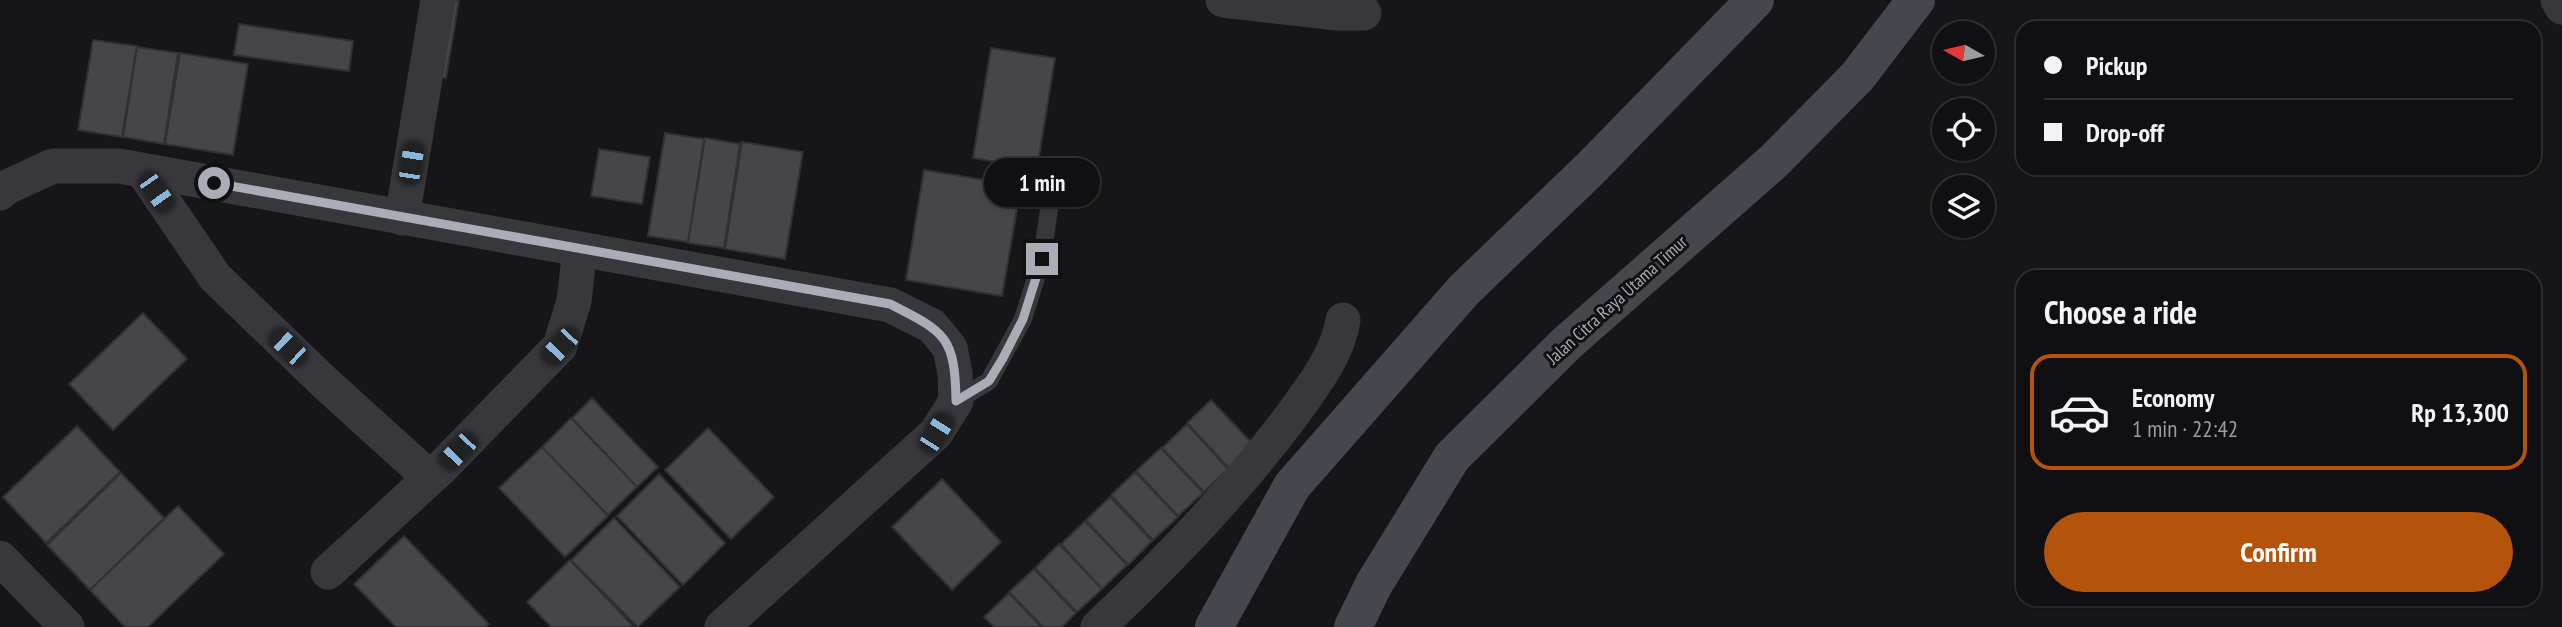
<!DOCTYPE html>
<html lang="en">
<head>
<meta charset="utf-8">
<style>
  :root { --surface:#101012; --page:#19191b; --text:#f1f3f6; --muted:#9c9d9f; --line:#303032; --accent:#b45309 }
  body { margin:0; font-family:"PT Sans Narrow",sans-serif; background:var(--page); color:var(--text); height:100vh; display:flex; flex-direction:column; font-size:26px; white-space:nowrap }
  * { box-sizing:border-box; margin:0 }
  p { font-size:23px; color:var(--muted) }
  .icon { flex:none; width:38px; height:38px; fill:none; stroke:currentColor; stroke-width:2; stroke-linecap:round; stroke-linejoin:round }
  .map { position:relative; flex:1; overflow:hidden }
  .side { position:absolute; left:2016px; top:270px; width:525px; height:336px; display:flex; flex-direction:column; background:var(--surface); border-radius:21px; box-shadow:0 2px 5px #0004,0 0 0 2px var(--line) }
  .side>* { flex:none }
  .guide { position:absolute; left:2016px; top:21px; width:525px; height:154px; border-radius:21px; box-shadow:0 2px 5px #0004,0 0 0 2px var(--line); display:grid; align-content:center; height:154px; padding:0 28px; background:var(--surface) }
  .needle { width:46px; rotate:278deg }
  .tools { position:absolute; left:1932px; top:21px; display:grid; gap:14px }
  .tools a { display:grid; place-items:center; width:63px; height:63px; border-radius:50%; background:var(--surface); box-shadow:0 2px 5px #0004,0 0 0 2px var(--line); font-size:35px }
  .end { position:absolute; width:32px; height:32px; margin:-16px; border:9px solid #aaadb6; background:#111; box-shadow:0 0 0 4px #111 }
  .from { border-radius:50% }
  .bubble { position:absolute; height:49px; border-radius:24px; background:var(--surface); box-shadow:0 2px 5px #0004,0 0 0 2px var(--line); font-size:23px; font-weight:800; line-height:49px; text-align:center }
  .car { position:absolute; width:21px; height:42px; margin:-21px -10px; border-radius:9px; box-shadow:0 0 5px 2px #0007; background:linear-gradient(#222 24%,#8ab4d8 0 40%,#222 0 76%,#8ab4d8 0 86%,#222 0) }
  .guide b { display:flex; align-items:center; gap:24px; height:66px; font-size:26px }
  .guide b+b { border-top:2px solid var(--line) }
  .guide i { width:18px; height:18px; background:var(--text) }
  ul { padding:0; list-style:none }
  li { display:flex; align-items:center; gap:21px; height:116px; margin:0 14px 10px; padding:0 14px; border:4px solid var(--line); border-radius:21px }
  li div { flex:1 }
  li b { display:block; font-size:26px }
  li em { font-style:normal; font-weight:800 }
  li.active { border-color:var(--accent) }
  li>.icon { width:63px; height:63px; stroke-width:1.5 }
  h2 { padding:0 28px; font-size:32px; line-height:84px }
  .action { display:flex; gap:14px; margin-top:auto; padding:14px 28px }
  .action a { flex:1; height:80px; border-radius:42px; background:var(--accent); color:#fff; font-size:28px; font-weight:800; line-height:80px; text-align:center }
  .map>svg:first-child { display:block }
</style>
</head>
<body>
<div class="map">
<svg width="2562" height="627" viewBox="0 0 2562 627">
  <rect width="100%" height="100%" fill="#161618"/>
  <!-- building -->
  <path fill="#46464a" stroke="#313134" stroke-width="2" d="M442 0H459L446 78 429 75Z
    M239 24 353 41 349 71 234 55Z
    M93 40 137 46 122 137 78 130Z
    M137 47 178 53 164 144 123 137Z
    M991 48 1055 58 1037 169 973 158Z
    M180 53 248 64 233 155 165 144Z
    M665 133 704 139 688 242 648 236Z
    M705 138 740 144 724 248 688 243Z
    M742 142 803 152 785 259 725 249Z
    M599 149 650 157 642 204 591 196Z
    M924 170 1021 186 1002 296 906 280Z
    M143 313 187 359 113 430 69 384Z
    M592 398 658 467 637 487 572 418Z
    M1211 400 1254 445 1229 468 1187 423Z
    M571 418 637 487 608 515 542 447Z
    M1187 424 1228 469 1204 492 1162 448Z
    M77 426 120 472 46 543 3 497Z
    M708 428 774 497 731 539 665 470Z
    M542 447 608 516 565 557 499 488Z
    M1161 448 1203 493 1178 516 1136 471Z
    M1135 472 1178 517 1153 540 1111 495Z
    M121 473 164 518 90 590 47 545Z
    M659 474 725 543 683 585 617 516Z
    M942 479 1001 542 952 590 892 527Z
    M1110 497 1152 541 1128 565 1086 520Z
    M178 506 224 554 148 627H125L90 590Z
    M614 518 680 587 638 627 571 560Z
    M1085 521 1127 565 1102 589 1061 544Z
    M404 536 489 624 486 627H396L354 584Z
    M1059 544 1102 589 1077 612 1035 568Z
    M570 560 634 627H551L527 602Z
    M1034 569 1076 613 1062 627H1043L1009 592Z
    M1009 593 1041 627H994L984 617Z"/>
  <g fill="none" stroke-linecap="round" stroke-linejoin="round">
    <!-- service -->
    <path stroke="#38383c" stroke-width="18" d="M956 401 989 381 1023 319 1042 259 1049 209"/>
    <!-- minor -->
    <path stroke="#38383c" stroke-width="35" d="M1223 0 1337 13H1364
      M2558 0 2562 7
      M142 170 215 277 324 382 430 478
      M0 193 7 187 53 166H119L890 305 932 326 950 348 955 373 956 401 936 433 722 627
      M402 218 438 0
      M0 558 67 627
      M328 572 441 468 560 346 574 301 580 249
      M1098 627C1167 562 1233 494 1290 418 1311 389 1338 355 1343 320"/>
    <!-- secondary -->
    <path stroke="#46474c" stroke-width="38" d="M1214 627 1292 486 1464 290 1590 169 1755 0
      M1353 627 1374 584 1452 457 1567 343 1774 161 1857 77 1916 0"/>
  </g>
  <g fill="none" stroke-linecap="round" stroke-linejoin="round">
    <!-- route -->
    <path stroke="#aaadb6" stroke-width="9" d="M214 183 890 304C945 332 955 336 956 401L989 381 1003 358 1023 319 1042 259"/>
  </g>
  <g text-anchor="middle" stroke-width="6" stroke-linejoin="round" paint-order="stroke">
    <!-- street labels -->
    <g font-size="18" fill="#aaadb6" stroke="#111113">
      <text transform="translate(1617 300) rotate(-42)" y="6">Jalan Citra Raya Utama Timur</text>
    </g>
  </g>
</svg>
<div class="tools">
<a><svg class="needle" viewBox="-14 -14 28 28"><path d="M0-13l5 13h-10z" fill="#e53935"/><path d="M0 13l5-13h-10z" fill="#9c9d9f"/></svg></a>
<a><svg class="icon" aria-label="locate" viewBox="0 0 24 24"><circle cx="12" cy="12" r="6"/><path d="M12 2v4M12 18v4M2 12h4M18 12h4"/></svg></a>
<a><svg class="icon" aria-label="layers" viewBox="0 0 24 24"><path d="M12 4l9 5-9 5-9-5zM3 14l9 5 9-5"/></svg></a>
</div>
<i class="end from" style="left:214px;top:183px"></i>
<i class="end" style="left:1042px;top:259px"></i>
<div class="bubble" style="left:984px;top:158px;width:116px">1 min</div>
<i class="car" style="left:411px;top:163px;rotate:9deg"></i>
<i class="car" style="left:156px;top:192px;rotate:145deg"></i>
<i class="car" style="left:560px;top:346px;rotate:224deg"></i>
<i class="car" style="left:288px;top:347px;rotate:314deg"></i>
<i class="car" style="left:936px;top:433px;rotate:32deg"></i>
<i class="car" style="left:458px;top:451px;rotate:224deg"></i>
<div class="guide">
<b><i class="from"></i>Pickup</b>
<b><i></i>Drop-off</b>
</div>
<section class="side">
<h2>Choose a ride</h2>
<ul>
<li class="active"><svg class="icon" aria-label="car" viewBox="0 0 24 24"><path d="M5 17H2v-5l4-1 3-4h7l3 4 3 1v5h-3M9 17h6M6 11h13"/><circle cx="7" cy="17" r="2"/><circle cx="17" cy="17" r="2"/></svg><div><b>Economy</b><p>1 min · 22:42</p></div><em>Rp 13,300</em></li>
</ul>
<div class="action"><a>Confirm</a></div>
</section>
</div>
</body>
</html>
